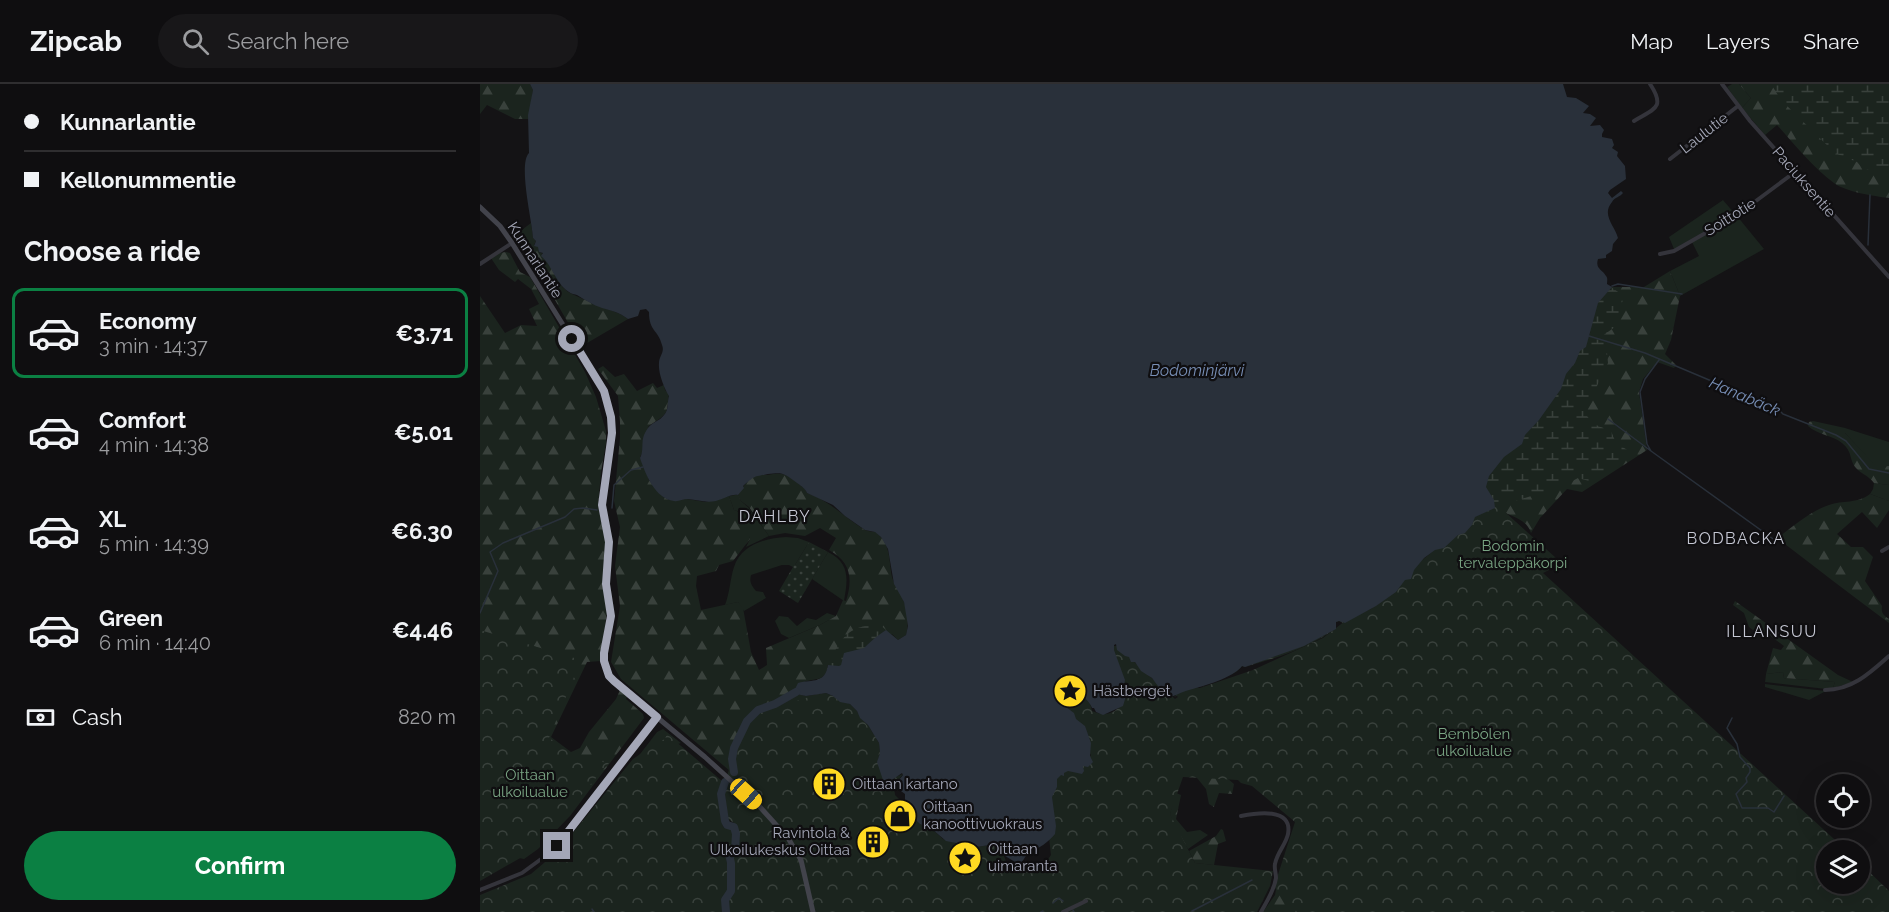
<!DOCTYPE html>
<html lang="en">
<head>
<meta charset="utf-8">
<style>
  :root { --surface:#0f0e10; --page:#181719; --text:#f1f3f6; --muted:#9b9c9f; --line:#2f2e30; --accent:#0b8043 }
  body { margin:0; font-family:Raleway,sans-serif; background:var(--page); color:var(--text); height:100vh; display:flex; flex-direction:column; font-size:22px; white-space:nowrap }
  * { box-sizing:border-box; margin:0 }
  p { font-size:20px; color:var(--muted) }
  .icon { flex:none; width:33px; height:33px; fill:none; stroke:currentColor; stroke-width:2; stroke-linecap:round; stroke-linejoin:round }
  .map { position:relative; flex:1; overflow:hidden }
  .sheet { display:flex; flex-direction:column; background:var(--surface); width:480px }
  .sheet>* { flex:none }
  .top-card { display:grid; align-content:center; height:132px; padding:0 24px; background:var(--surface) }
  .controls { position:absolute; left:1336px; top:690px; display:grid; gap:12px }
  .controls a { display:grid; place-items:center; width:54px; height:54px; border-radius:50%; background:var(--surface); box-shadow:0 6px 24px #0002,0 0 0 2px var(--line); font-size:30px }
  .end { position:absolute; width:27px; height:27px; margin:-14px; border:8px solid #a4a7b7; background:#111; box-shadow:0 0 0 3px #111 }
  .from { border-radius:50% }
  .car { position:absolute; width:18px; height:36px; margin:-18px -9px; border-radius:8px; box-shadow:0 0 4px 2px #0007; background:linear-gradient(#f5c518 24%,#345 0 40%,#f5c518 0 76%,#345 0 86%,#f5c518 0) }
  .top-card b { display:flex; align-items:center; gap:21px; height:57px; font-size:22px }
  .top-card b+b { border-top:2px solid var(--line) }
  .top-card i { width:15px; height:15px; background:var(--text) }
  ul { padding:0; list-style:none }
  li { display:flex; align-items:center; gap:18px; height:90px; margin:0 12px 9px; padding:0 12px; border:3px solid transparent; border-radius:12px }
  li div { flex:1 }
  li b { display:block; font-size:22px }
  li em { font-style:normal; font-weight:700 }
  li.active { border-color:var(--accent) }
  li>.icon { width:54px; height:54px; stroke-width:1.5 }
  h2 { padding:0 24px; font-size:27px; line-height:72px }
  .pay { display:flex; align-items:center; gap:15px; height:66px; padding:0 24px; font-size:22px }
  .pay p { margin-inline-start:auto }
  .primary-button { display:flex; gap:12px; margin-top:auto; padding:12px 24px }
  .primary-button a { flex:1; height:69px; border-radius:36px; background:var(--accent); color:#fff; font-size:24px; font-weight:700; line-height:69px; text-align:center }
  header { display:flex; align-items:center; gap:36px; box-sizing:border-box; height:84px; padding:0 30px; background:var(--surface); border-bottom:2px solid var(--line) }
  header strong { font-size:28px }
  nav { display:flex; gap:33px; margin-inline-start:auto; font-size:21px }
  .search { width:420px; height:54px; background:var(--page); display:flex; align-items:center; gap:15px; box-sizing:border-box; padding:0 21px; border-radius:33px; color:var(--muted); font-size:22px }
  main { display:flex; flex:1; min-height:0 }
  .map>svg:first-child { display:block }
</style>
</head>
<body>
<header>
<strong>Zipcab</strong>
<div class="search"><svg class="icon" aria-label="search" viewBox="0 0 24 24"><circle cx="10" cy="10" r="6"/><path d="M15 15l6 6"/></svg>Search here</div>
<nav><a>Map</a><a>Layers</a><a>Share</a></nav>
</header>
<main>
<section class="sheet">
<div class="top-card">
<b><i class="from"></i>Kunnarlantie</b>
<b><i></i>Kellonummentie</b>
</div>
<h2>Choose a ride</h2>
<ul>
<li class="active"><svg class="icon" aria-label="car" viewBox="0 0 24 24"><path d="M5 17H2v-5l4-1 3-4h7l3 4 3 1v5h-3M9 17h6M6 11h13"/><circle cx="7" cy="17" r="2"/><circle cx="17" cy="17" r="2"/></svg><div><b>Economy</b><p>3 min · 14:37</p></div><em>€3.71</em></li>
<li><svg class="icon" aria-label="car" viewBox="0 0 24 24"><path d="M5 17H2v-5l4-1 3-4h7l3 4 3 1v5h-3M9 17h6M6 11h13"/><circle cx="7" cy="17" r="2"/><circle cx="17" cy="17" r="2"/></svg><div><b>Comfort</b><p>4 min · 14:38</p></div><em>€5.01</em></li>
<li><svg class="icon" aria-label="car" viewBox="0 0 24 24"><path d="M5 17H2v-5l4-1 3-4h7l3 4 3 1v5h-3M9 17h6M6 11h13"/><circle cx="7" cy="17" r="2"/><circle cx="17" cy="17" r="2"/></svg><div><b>XL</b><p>5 min · 14:39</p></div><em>€6.30</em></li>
<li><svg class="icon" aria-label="car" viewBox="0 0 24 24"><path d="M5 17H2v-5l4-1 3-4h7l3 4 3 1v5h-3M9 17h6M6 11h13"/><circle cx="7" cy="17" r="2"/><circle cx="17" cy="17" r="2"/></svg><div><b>Green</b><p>6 min · 14:40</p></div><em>€4.46</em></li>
</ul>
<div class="pay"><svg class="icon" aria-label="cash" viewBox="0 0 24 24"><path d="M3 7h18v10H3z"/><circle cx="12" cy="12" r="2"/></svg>Cash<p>820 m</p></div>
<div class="primary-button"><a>Confirm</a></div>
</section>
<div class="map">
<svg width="1409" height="828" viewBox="0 0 1409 828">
  <defs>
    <pattern id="forest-firs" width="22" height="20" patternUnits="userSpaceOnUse" patternTransform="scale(1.5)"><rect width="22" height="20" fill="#1b241e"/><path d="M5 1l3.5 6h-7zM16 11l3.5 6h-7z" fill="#39413c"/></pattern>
    <pattern id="wetland-marsh" width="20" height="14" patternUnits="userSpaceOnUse" patternTransform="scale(1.5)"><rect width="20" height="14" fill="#1b241e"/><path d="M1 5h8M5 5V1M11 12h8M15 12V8" fill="none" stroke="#39413c"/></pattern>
    <pattern id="park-crowns" width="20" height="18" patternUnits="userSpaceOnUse" patternTransform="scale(1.5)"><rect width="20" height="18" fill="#1b241e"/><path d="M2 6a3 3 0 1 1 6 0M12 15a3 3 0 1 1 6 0" fill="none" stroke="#39413c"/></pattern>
    <pattern id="garden-dots" width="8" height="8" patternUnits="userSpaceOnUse" patternTransform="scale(1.5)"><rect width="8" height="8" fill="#1b241e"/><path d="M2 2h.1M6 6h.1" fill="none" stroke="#39413c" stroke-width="1.8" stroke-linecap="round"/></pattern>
  </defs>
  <rect width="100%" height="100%" fill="#141315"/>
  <!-- grass -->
  <path fill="#1b241e" d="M1252 0H1259L1271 14 1262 24 1247 3Z
    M1243 116 1255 130 1194 165 1189 153Z
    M1257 132 1284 165 1200 212 1190 187 1219 172 1212 158Z
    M1365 344 1409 358V382L1397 384 1365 349Z
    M1394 399 1409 401V417L1390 410 1393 405Z
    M255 411H258L261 417 268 423 289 452 266 463 270 455 260 428 254 426 249 412Z
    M306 453 318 454 329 458 315 481H302L271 491C269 498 272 502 276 507L283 508 286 514 264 527 258 518 245 521C250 508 250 495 254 483 261 461 285 454 306 453Z
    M348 468C370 479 368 495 364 517L332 495Z
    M347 529 356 532 340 541 309 554 301 550 295 537 299 532 308 533 317 542 327 534 336 536Z
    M1303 588 1304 594 1355 598 1353 604 1346 605 1285 598 1286 590Z
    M1285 600 1346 607 1329 616 1285 603Z
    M183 645 201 659 154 678 177 648Z"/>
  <!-- forest -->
  <path fill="url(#forest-firs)" d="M0 0H50L53 6 49 35H35L7 21 0 30Z
    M1259 0H1409V114C1394 112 1366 108 1354 99 1333 84 1315 61 1297 41L1285 51 1262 24 1271 14Z
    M51 139 53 154 56 157 54 161 59 163V168L63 170V173C75 183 76 203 92 210 101 214 112 219 122 223 131 227 139 228 148 235L102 262C79 225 60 186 34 152Z
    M26 168 30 169 40 188 50 193 105 288 116 313 126 347V359L121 388 118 422 126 458 123 500 127 526 121 577 107 578 71 653 91 668 100 664 109 648 136 615 140 606 147 613 146 615 163 630 164 634 90 732 58 765 44 775 0 766V212L25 249 41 241 57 242 49 225 59 220 51 205 38 195 35 198 19 186 11 174 19 169Z
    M1190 187 1200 212 1191 256 1185 270 1196 281 1194 284 1177 278 1163 295 1159 308 1167 366 1102 408 1087 405 1060 434 1051 449C1046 433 1027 432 1015 423L1111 247 1125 210 1131 203H1164Z
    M123 282 135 293 144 290 157 307 173 299 177 304 184 301 185 306 189 310C188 315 188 320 187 325 185 334 174 337 168 343 168 346 166 348 165 351 162 358 165 366 160 373L169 396 181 411 189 416 207 415 225 418 249 412 254 426C267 430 268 443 270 455L253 477 239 481 236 487 217 492 216 502 221 526 258 518 263 524 271 568 279 586 287 581 286 564 340 541 356 532 363 516 366 517C373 495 371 478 349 466L356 454 340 444 325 452 305 449 289 452 269 423 261 417 258 411C263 404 268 393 277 391 280 390 284 391 287 391 308 387 308 392 325 405L327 409C350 417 365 434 385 446 391 449 394 446 398 450 411 461 409 479 412 493 414 500 418 504 421 510 426 521 430 539 426 551L418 556 412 550 361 581H348C345 596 341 594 327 597 323 598 318 603 315 605L317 610 326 612 346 609 370 620 377 627 380 634 388 641 399 659 400 669 397 678 250 687 141 595 131 578 140 522 135 482 140 443 134 417 140 354V338L138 312 118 285Z
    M1333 337 1365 344V349L1397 383 1409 382V401L1394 399C1388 391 1381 390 1376 384 1369 376 1373 368 1362 359 1352 351 1338 351 1328 342L1329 338Z
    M1390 410 1409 417V426L1397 444 1382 428 1357 450 1371 463H1383L1393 473 1385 497 1402 522C1401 529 1403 531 1409 535V539C1371 511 1334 482 1297 454 1313 443 1330 427 1349 421 1363 416 1377 420 1390 410Z
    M1255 517 1358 591 1373 598 1353 604 1355 598 1304 594 1303 588 1286 590 1293 564 1301 566 1304 562 1278 543 1273 546 1269 543 1264 529 1253 521Z
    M713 689 748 695 754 700 752 710 739 709 734 723 729 720 726 705Z
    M696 709 701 711 696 735 707 748 720 746 728 751 708 765 697 747 690 730Z
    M741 745 743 746 746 757 738 760 734 781 715 779 709 767 736 752Z
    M797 800 826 828H783L795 811Z"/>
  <!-- wetland -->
  <path fill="url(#wetland-marsh)" d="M1291 0H1409V89H1398L1393 86 1384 85 1377 78 1355 69 1301 16Z
    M1131 203 1144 212 1135 243 1125 250 1117 247H1111L1108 253 1126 258 1128 279 1104 329 1116 341 1131 347 1136 359 1149 367 1147 374 1109 397 1098 394 1081 403 1015 423 944 474 925 496 896 522 863 539 859 537 856 538V544C832 563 796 574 765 583L762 582 756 588 694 613 1119 208Z
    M399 540 418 556 334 600 318 599 335 597 344 592C346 589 346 586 348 583 359 556 366 542 399 540Z"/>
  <!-- park -->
  <path fill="url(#park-crowns)" d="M1015 419 1076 474 1073 484 1063 489 1366 766H1347V800H1380V779L1409 807V828H818L794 803 815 738 772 702 761 699 758 696 703 693 690 730 715 779 793 787 790 802 777 828H246C246 819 247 817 250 810 255 799 253 781 249 771L255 767 258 750 254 739 248 735 244 703 263 636 277 624 284 626 333 612C348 603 373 622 382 634 387 641 390 648 397 653 392 672 401 681 412 694L423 690 414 702 415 711 430 726 429 728 431 727 440 740 453 746 463 755 476 759 496 763 510 761 518 763 523 769 530 789C549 788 560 788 571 771L569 753C578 740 573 734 571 720 570 709 573 700 578 690L589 686 599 687 611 671 587 631 579 609 586 595 591 602 597 601 610 619 612 627C622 631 631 632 639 623L630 562H639C656 581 675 597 695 615L698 613 690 605 720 604 773 586 843 554 869 534 891 525 904 512 918 505 930 486 973 451 991 434Z
    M0 546 101 576 69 654 98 674 129 679 96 717 63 761 0 797Z
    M187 650 242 697 239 709 243 743 253 746V765L249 764 246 769 249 803 242 816 243 828H0V811L51 790 78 767 153 675 175 660 185 655Z"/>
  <!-- garden -->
  <path fill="url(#garden-dots)" d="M329 458 348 468 318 519 299 507 313 483 309 481H302H315Z"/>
  <!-- water -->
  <path fill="#29303a" d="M50 0H1083L1087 13 1096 14 1109 22 1103 29 1110 30 1116 34 1110 42 1120 41 1124 46 1122 50V53L1132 55 1134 61 1132 64 1138 68 1137 72 1145 82 1146 95 1130 106 1128 109 1132 114 1141 107 1143 109C1140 113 1135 113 1132 118 1121 131 1135 142 1138 154L1133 160 1132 167 1126 171V174L1118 175C1115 185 1122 185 1126 192 1128 194 1127 197 1127 200L1132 203 1118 219 1106 263 1100 267 1095 279 1086 290 1081 305 1059 336 1045 351 1042 360 1024 373 1009 392 1006 403 1014 416 1015 424 995 433 992 441 985 449 978 451 964 464 955 466 944 474 934 486 931 495 925 496 916 508 896 522 865 539 859 537 856 538V545L824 562 765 583 762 582C753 594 724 602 709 606 700 608 696 613 686 613L672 594 661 587 655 578H651L649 573 645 572 637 566 636 560 634 561V566L645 596 643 607 646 612 643 622 623 631 616 628 614 624H612C609 615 599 612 598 603L590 598 588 595 582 607C584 613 589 617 586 623L594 629 596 635 605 642 611 659 610 672 613 678 608 683 603 682 604 687 602 690 588 687 584 689V692L581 691 577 695V703L572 713 576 742 575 750C568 758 560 765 549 767L542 778 537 779 525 772 518 763 510 761 496 763 466 757 453 746 440 740 434 734 432 727 428 728 430 726H428L425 721V710L414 702 423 691 422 689 412 696H403L397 678 400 669 399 659 388 641 380 634 377 627 370 620 360 618 353 612 346 609 326 612 316 610 315 605 318 599C333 595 345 600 348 581L359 582 361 581 364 569 384 564C391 557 398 551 406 546L418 556 426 551 428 542 424 518 414 500 408 465 401 453 395 448 385 446 365 432 353 421 327 409C325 404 322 403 317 399 304 389 303 388 288 390 273 393 276 391 263 402L264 404 258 411C250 410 244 415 236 417 225 419 218 416 208 415 203 415 198 418 194 417 175 415 165 389 160 374 164 367 161 358 164 351 171 336 177 340 184 331 189 326 187 318 189 312 184 304 178 289 179 279 179 272 185 268 182 261 178 245 169 248 169 228L166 225 160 226 158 232 148 235C139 228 132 227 122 224 113 221 105 216 97 211 95 210 91 210 89 208 75 199 73 182 61 172L63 169 59 168 58 163 54 162 56 157 53 154C52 136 38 80 49 69L48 31 53 6Z"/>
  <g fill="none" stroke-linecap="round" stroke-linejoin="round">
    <!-- stream -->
    <path stroke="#29303a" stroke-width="1.5" d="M1388 161 1390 111
      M1132 202 1138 200 1202 210
      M1109 252 1165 269 1298 325 1303 330 1356 351 1366 357 1389 385 1409 389
      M1128 335 1171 367 1296 457
      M1171 367 1167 360 1160 308 1165 295 1179 276
      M132 424 134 401 151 386 163 383
      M0 529 18 487 10 468 23 459 85 433 94 425 103 424 117 426
      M1252 634 1247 644 1257 660 1260 673 1270 684V688L1266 694 1267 698 1256 710 1262 724H1288L1294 728 1304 712
      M573 819 579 814 583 817
      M112 825 114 828
      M593 826 594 828
      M712 827 772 796
      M561 828 563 827"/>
    <!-- river -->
    <path stroke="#29303a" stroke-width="8" d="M254 688 252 675 254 664 267 637 278 626 295 620 316 608
      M245 698 241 710 245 737 247 741 254 743 256 750 255 766 249 770 251 779V807L245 816 246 828"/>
    <!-- street -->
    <path stroke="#34343b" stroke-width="4" d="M1242 0 1270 37 1409 193
      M1154 37C1174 25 1186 24 1170 0
      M1190 75 1258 22
      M1180 170 1194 167 1257 131 1315 88
      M0 180 32 159
      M1402 467 1409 463
      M1345 606C1372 606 1390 589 1409 572
      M761 732C776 729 813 723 808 750 806 760 797 769 795 780 794 784 796 789 796 794 794 807 787 817 781 828
      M0 806 42 789 68 770 97 737 177 633
      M583 828 606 817"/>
    <!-- secondary -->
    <path stroke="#42434b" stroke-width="5" d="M0 123 20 142 32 159 118 297 129 322 132 349 122 421 129 458 126 499 131 532 124 569 125 577 129 592 137 600 225 673 280 723 308 754 321 776 333 828"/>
  </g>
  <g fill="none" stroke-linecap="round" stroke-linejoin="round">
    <!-- route -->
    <path stroke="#a4a7b7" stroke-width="8" d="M77 762 177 633 134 597 129 592 124 577V569L131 532 126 500 129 458 122 421 132 349 131 333 124 307 92 255"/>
  </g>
  <!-- icons -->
  <defs>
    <g id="sight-disc" transform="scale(1.725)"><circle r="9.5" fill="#ffd922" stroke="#0f0e10"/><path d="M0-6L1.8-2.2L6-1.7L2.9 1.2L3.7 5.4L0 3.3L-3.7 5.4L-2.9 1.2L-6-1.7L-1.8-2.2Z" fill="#111"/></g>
    <g id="building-disc" transform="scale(1.725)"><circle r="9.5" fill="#ffd922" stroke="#0f0e10"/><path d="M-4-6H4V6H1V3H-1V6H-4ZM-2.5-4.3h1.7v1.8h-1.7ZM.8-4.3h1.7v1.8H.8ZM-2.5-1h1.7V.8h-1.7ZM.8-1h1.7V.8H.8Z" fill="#111"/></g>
    <g id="shop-disc" transform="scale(1.725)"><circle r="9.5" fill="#ffd922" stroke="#0f0e10"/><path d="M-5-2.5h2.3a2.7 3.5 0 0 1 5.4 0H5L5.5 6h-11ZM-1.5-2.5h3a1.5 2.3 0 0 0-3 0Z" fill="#111"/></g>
  </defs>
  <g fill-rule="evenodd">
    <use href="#sight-disc" x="590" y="607"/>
    <use href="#building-disc" x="349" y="700"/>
    <use href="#shop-disc" x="420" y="732"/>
    <use href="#building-disc" x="393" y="758"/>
    <use href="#sight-disc" x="485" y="774"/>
  </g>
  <g text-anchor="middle" stroke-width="4.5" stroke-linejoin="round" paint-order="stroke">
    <!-- street labels -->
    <g font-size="15" fill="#a4a7b7" stroke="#0f0e10">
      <text transform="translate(1224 49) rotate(-38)" y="5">Laulutie</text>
      <text transform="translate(1324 98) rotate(49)" y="5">Paciuksentie</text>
      <text transform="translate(1250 133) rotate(-32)" y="5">Soittotie</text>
      <text transform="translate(55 176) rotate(57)" y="5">Kunnarlantie</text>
    </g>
    <!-- park labels -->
    <g font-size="15" fill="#79a483" stroke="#0f0e10">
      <text x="1033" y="467">Bodomin<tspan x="1033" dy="17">tervaleppäkorpi</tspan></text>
      <text x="994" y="655">Bembölen<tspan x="994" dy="17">ulkoilualue</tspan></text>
      <text x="50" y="696">Oittaan<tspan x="50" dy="17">ulkoilualue</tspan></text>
    </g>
    <!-- poi labels -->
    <g font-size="15" fill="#a4a7b7" stroke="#0f0e10" text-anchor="start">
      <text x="613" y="612">Hästberget</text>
      <text x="372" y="705">Oittaan kartano</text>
      <text x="443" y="728">Oittaan<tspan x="443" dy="17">kanoottivuokraus</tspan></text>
      <text x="370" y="754" text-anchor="end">Ravintola &amp;<tspan x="370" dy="17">Ulkoilukeskus Oittaa</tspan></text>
      <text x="508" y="770">Oittaan<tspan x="508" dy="17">uimaranta</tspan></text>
    </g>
    <!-- water labels -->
    <g font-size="16" font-style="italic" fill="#778eb5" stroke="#0f0e10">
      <text x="717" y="292">Bodominjärvi</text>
      <text transform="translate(1265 312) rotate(23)" y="6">Hanabäck</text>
    </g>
    <!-- neighbourhood labels -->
    <g font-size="16" letter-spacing="1.5" fill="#c5c7d3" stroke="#0f0e10">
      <text x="295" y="438">DAHLBY</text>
      <text x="1256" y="460">BODBACKA</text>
      <text x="1292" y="553">ILLANSUU</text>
    </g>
  </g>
</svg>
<div class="controls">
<a><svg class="icon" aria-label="locate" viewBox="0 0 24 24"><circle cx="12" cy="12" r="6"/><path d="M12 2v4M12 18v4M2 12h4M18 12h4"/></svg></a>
<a><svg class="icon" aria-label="layers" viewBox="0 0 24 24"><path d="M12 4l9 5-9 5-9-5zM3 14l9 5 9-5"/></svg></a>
</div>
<i class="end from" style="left:92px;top:255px"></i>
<i class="end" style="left:77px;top:762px"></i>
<i class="car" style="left:266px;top:710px;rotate:132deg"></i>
</div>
</main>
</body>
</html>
